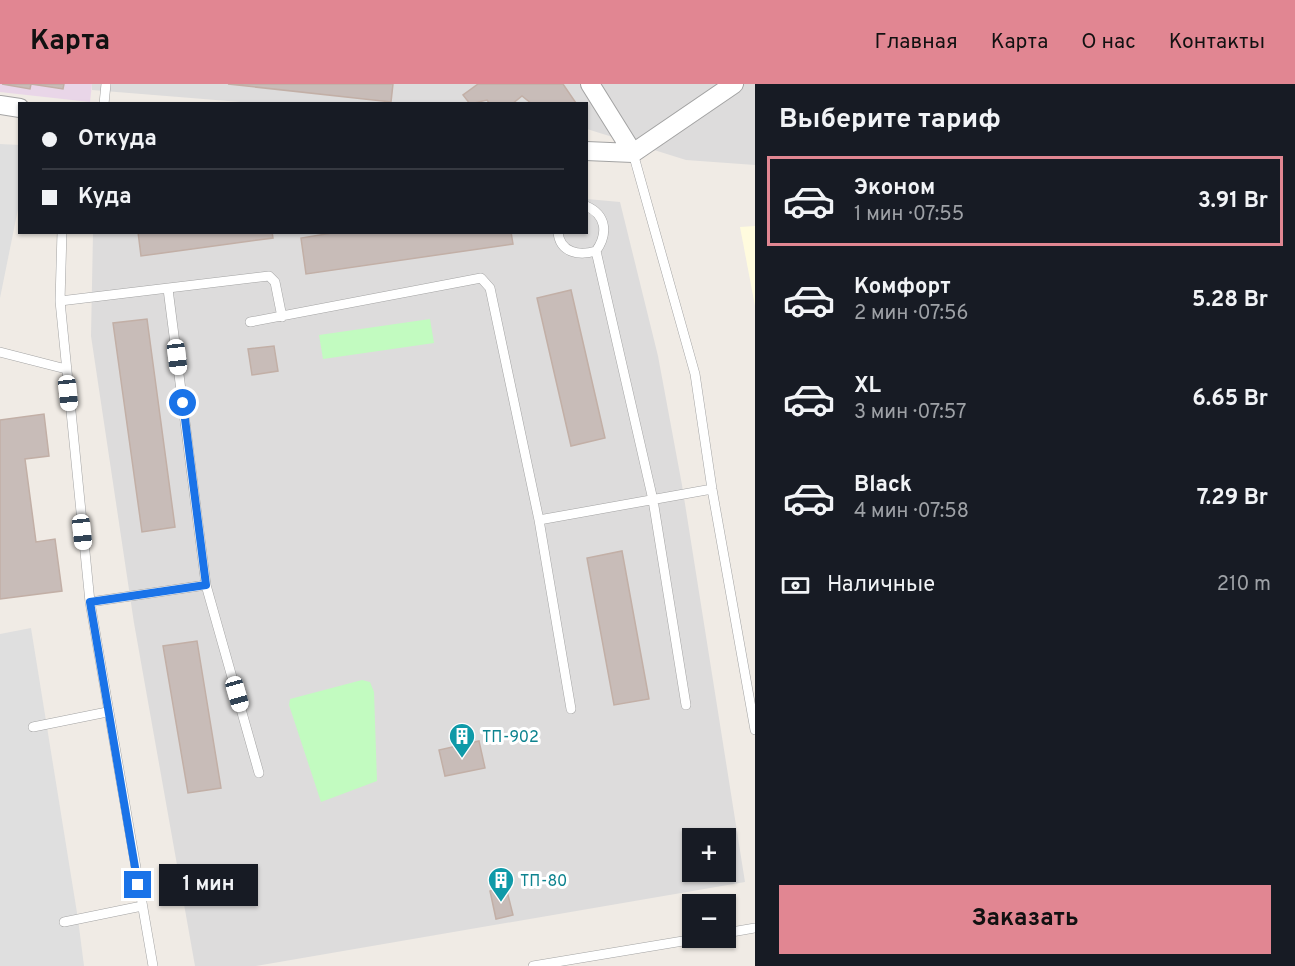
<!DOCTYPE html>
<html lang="ru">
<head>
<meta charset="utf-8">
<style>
  :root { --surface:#171b24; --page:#20242c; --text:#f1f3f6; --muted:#9ea1a6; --line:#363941; --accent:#e18692 }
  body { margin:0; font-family:Overpass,sans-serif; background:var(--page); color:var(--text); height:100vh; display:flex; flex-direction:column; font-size:22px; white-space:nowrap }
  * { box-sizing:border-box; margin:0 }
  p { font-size:20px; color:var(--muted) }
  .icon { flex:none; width:33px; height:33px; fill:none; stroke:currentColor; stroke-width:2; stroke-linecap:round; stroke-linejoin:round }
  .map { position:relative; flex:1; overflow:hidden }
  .panel { display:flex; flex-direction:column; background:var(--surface); width:540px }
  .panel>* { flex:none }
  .hud { position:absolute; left:18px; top:18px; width:570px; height:132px; border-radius:0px; box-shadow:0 2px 4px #0004; display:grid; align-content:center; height:132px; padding:0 24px; background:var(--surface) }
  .tools { position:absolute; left:682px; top:744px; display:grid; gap:12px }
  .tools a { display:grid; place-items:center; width:54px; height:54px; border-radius:0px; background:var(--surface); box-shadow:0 2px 4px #0004; font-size:30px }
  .end { position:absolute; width:27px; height:27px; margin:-14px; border:8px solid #1a73e8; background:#fff; box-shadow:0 0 0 3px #fff }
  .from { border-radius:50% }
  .bubble { position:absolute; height:42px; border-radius:0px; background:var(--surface); box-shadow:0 2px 4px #0004; font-size:20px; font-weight:700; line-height:42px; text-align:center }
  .car { position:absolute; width:18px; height:36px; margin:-18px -9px; border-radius:8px; box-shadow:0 0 4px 2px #0007; background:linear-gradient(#fff 24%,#345 0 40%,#fff 0 76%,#345 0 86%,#fff 0) }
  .hud b { display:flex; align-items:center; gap:21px; height:57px; font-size:22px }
  .hud b+b { border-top:2px solid var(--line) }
  .hud i { width:15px; height:15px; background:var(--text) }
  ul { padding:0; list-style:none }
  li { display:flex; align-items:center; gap:18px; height:90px; margin:0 12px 9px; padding:0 12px; border:3px solid transparent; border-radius:0px }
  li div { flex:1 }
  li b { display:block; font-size:22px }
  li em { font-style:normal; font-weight:700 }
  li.active { border-color:var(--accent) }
  li>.icon { width:54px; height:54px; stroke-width:1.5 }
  h2 { padding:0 24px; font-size:27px; line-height:72px }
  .pay { display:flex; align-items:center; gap:15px; height:66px; padding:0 24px; font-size:22px }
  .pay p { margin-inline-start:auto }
  .primary-button { display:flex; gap:12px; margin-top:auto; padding:12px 24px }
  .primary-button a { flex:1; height:69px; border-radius:0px; background:var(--accent); color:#111; font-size:24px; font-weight:700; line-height:69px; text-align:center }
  header { display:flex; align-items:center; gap:36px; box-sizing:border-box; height:84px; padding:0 30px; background:var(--accent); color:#111 }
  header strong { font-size:28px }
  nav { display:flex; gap:33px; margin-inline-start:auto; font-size:21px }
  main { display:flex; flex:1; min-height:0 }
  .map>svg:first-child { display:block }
</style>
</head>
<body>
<header>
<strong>Карта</strong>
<nav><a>Главная</a><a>Карта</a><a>О нас</a><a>Контакты</a></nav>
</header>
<main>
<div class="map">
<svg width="755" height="882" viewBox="0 0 755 882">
  <rect width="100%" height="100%" fill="#f0ebe5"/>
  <!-- residential -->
  <path fill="#dddcdc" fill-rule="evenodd" d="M92 0H755V81L686 76 587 45 586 20H264L92 6Z
    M587 115 620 118 658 272 682 401 745 798 256 882H195L134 539 91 252 93 149 586 148ZM693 754H726V788H693Z"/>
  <!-- industrial -->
  <path fill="#e9d6e8" d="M0 0H92L90 18 0 8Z"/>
  <!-- education -->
  <path fill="#fffbde" d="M755 142V222L740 143Z"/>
  <!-- park -->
  <path fill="#c2fbc0" d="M430 235 434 259 323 275 319 251Z
    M362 596 370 598 374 608 377 697 321 718 289 621 290 615Z"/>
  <!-- parking -->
  <path fill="#dfdfdf" d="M0 60 20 61 19 120 0 214Z
    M31 544 78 835 84 882H0V550Z"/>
  <!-- building -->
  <path fill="#c8bcb8" stroke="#c2afa6" stroke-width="1.5" d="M2 0H64L63 5 31 0 30 5Z
    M228 0H393L391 18Z
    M478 0H563L576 19 532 20 522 12 512 20H490L487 16 470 20 463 11Z
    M138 148H272L273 154 141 172Z
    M338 148H511L513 160 306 190 301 154Z
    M571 206 605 354 571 362 537 214Z
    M147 235 175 443 142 448 113 239Z
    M274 262 278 287 252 291 248 265Z
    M44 330 49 372 25 375 36 458 55 455 62 507 0 515V336Z
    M622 467 649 615 614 621 587 474Z
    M197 557 221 704 188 709 163 562Z
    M479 657 485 684 445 692 439 666Z
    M506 803 513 831 496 835 490 807Z"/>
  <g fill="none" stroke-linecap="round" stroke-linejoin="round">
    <!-- lane casing -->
    <g stroke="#a3a3a3" stroke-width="10">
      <path id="lane" d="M104 20 106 0
        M633 69 695 290 712 405 755 646
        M62 148 60 217 90 518 206 501 168 205
        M558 148C560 169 579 172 596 167 608 150 607 131 586 122
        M596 167 653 416 686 621
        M60 217 269 192 275 198 282 233
        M250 238 481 194 490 204 539 436 712 405
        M0 268 66 285
        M539 436 571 625
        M206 501 259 689
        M90 518 153 882
        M33 643 107 628
        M64 838 142 822
        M726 849 755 844
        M533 882 701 854"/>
    </g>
    <!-- street casing -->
    <g stroke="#a3a3a3" stroke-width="20">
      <path id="street" d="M590 0 633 69
        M0 21 20 24
        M586 67 633 69
        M633 69 734 0"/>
    </g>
    <!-- lane -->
    <use href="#lane" stroke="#fff" stroke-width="9"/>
    <!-- street -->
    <use href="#street" stroke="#fff" stroke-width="18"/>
  </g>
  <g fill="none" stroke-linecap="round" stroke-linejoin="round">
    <!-- route -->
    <path stroke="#1a73e8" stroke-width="8" d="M138 801 90 518 206 501 183 319"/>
  </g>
  <!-- icons -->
  <defs>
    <g id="building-pin" transform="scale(1.35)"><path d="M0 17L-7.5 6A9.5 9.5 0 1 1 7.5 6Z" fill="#0f9aa8" stroke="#fff"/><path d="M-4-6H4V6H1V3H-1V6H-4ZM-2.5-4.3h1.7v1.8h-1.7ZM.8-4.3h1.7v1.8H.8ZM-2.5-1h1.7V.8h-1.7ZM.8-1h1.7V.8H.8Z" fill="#fff"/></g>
  </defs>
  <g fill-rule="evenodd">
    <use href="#building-pin" x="462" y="652"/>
    <use href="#building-pin" x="501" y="796"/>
  </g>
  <g text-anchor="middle" stroke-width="6" stroke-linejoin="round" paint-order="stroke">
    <!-- culture labels -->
    <g font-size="16" fill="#0d838f" stroke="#fff" text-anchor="start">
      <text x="482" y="658">ТП-902</text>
      <text x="520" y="802">ТП-80</text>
    </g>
  </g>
</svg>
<div class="tools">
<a>+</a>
<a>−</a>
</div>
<i class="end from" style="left:183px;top:319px"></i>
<i class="end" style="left:138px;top:801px"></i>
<div class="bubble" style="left:159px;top:780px;width:99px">1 мин</div>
<i class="car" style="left:177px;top:273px;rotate:173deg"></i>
<i class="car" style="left:68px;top:309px;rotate:174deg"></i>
<i class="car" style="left:82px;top:448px;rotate:174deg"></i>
<i class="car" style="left:237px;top:610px;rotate:164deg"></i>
<div class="hud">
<b><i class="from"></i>Откуда</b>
<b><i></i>Куда</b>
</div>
</div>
<section class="panel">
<h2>Выберите тариф</h2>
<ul>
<li class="active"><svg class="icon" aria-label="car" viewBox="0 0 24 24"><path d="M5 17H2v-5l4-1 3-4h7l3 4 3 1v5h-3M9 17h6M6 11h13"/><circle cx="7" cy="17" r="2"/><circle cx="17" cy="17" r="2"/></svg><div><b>Эконом</b><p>1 мин · 07:55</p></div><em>3.91 Br</em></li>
<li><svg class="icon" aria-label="car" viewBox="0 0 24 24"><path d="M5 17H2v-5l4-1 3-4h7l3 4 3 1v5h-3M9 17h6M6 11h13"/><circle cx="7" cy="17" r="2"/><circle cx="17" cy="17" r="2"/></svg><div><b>Комфорт</b><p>2 мин · 07:56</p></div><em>5.28 Br</em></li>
<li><svg class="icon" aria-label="car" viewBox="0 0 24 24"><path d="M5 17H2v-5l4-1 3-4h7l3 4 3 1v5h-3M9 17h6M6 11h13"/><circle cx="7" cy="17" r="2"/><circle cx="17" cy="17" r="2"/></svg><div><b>XL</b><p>3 мин · 07:57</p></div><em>6.65 Br</em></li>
<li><svg class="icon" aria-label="car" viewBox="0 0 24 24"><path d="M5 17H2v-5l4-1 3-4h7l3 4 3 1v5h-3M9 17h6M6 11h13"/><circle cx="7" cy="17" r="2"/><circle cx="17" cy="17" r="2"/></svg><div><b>Black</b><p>4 мин · 07:58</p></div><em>7.29 Br</em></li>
</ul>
<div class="pay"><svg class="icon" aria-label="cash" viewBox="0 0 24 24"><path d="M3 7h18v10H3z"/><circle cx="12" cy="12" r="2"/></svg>Наличные<p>210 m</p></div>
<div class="primary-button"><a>Заказать</a></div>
</section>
</main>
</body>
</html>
